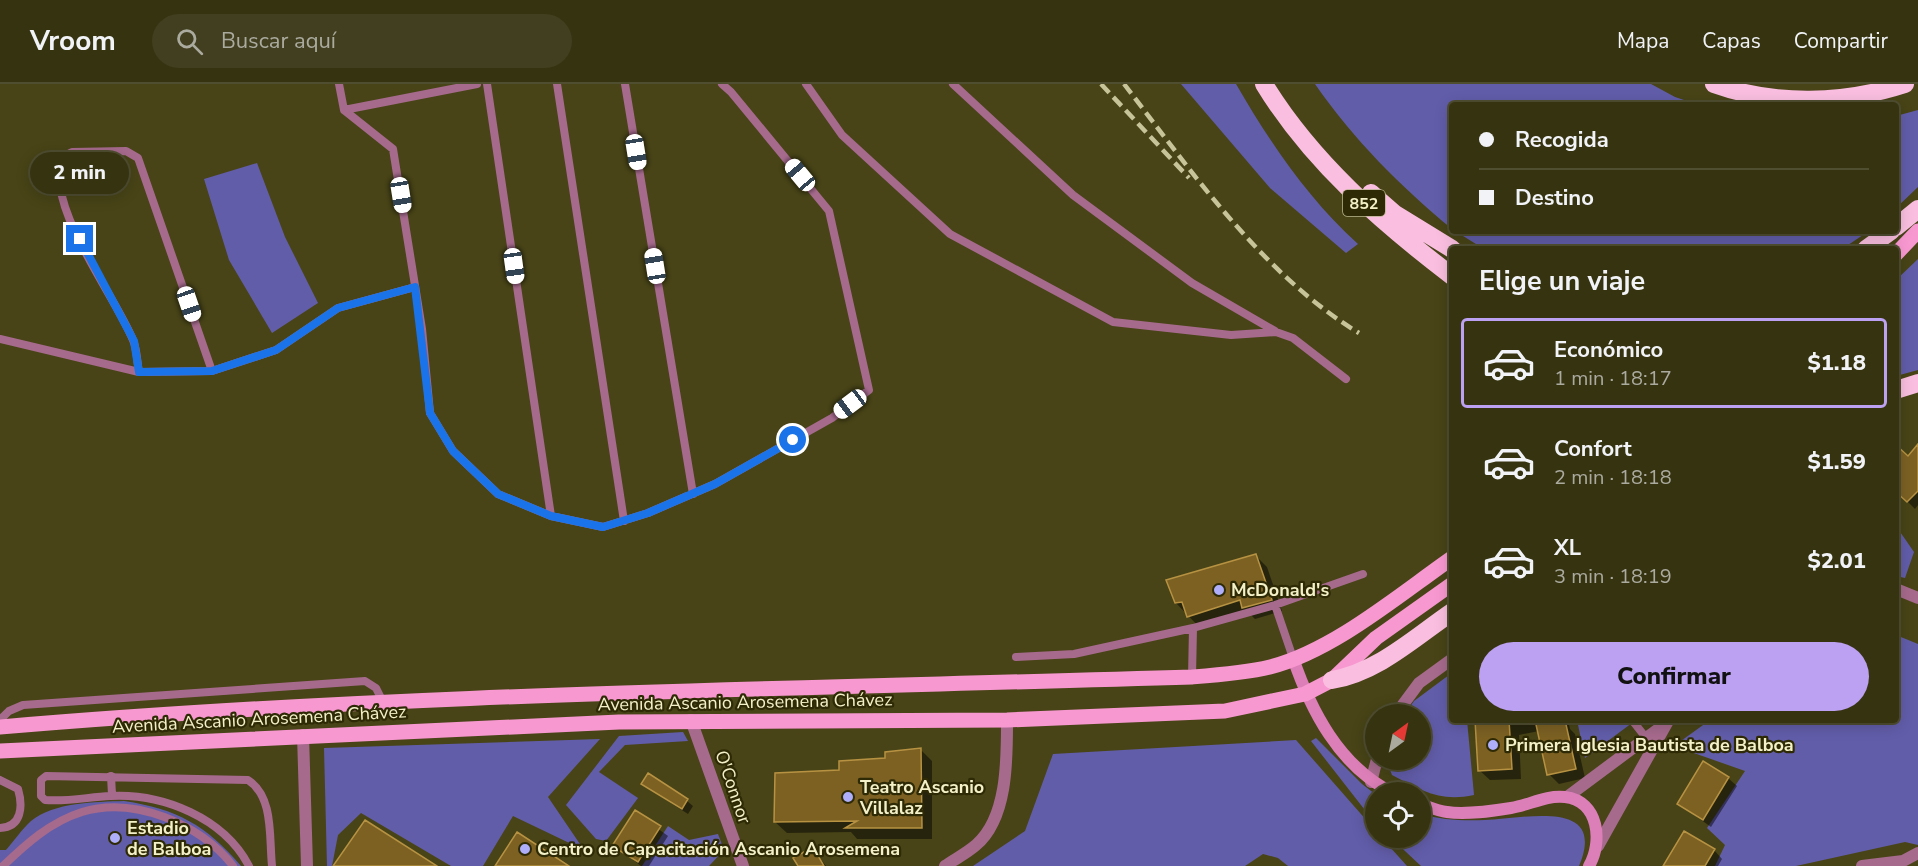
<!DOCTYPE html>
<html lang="es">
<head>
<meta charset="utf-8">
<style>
  :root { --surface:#363311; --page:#413f1f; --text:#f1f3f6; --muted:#aaaa9f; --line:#504e31; --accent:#bca0f2 }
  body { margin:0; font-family:"Nunito Sans",sans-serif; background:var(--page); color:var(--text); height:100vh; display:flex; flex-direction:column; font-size:22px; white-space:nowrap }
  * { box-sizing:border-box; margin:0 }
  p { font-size:20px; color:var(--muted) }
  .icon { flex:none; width:33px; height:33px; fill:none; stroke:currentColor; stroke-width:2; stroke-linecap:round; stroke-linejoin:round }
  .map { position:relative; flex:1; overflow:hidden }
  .panel { position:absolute; left:1449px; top:162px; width:450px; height:477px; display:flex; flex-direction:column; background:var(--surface); border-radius:6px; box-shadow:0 3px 15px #0003,0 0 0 2px var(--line) }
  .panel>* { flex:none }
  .top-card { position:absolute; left:1449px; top:18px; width:450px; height:132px; border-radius:6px; box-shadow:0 3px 15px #0003,0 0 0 2px var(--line); display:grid; align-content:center; height:132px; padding:0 30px; background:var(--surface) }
  .needle { width:39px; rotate:33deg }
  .fabs { position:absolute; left:1365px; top:620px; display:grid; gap:12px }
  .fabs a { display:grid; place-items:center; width:66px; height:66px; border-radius:50%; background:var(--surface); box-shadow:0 3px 15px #0003,0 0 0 2px var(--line); font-size:30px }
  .end { position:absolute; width:27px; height:27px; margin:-14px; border:8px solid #1a73e8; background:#fff; box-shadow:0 0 0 3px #fff }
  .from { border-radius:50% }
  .bubble { position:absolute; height:42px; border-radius:21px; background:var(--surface); box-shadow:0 3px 15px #0003,0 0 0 2px var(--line); font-size:20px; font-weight:800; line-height:42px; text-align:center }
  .car { position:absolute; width:18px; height:36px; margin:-18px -9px; border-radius:8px; box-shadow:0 0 4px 2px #0007; background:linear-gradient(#fff 24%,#345 0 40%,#fff 0 76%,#345 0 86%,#fff 0) }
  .top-card b { display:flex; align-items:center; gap:21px; height:57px; font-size:22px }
  .top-card b+b { border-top:2px solid var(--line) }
  .top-card i { width:15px; height:15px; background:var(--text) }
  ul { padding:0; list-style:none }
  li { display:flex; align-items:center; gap:18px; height:90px; margin:0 12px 9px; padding:0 18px; border:3px solid transparent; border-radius:6px }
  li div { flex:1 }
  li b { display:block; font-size:22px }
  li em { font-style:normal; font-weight:800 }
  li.selected { border-color:var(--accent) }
  li>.icon { width:54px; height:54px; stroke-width:1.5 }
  h2 { padding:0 30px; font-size:27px; line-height:72px }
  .cta { display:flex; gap:12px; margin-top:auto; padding:12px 30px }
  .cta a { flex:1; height:69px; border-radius:36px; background:var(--accent); color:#111; font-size:24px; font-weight:800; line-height:69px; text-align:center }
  header { display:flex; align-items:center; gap:36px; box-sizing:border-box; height:84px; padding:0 30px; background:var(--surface); border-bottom:2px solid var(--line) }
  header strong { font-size:28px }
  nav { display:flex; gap:33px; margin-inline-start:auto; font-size:21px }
  .search { width:420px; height:54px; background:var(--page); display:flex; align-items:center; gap:15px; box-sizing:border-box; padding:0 21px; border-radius:33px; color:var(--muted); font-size:22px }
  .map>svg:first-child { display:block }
</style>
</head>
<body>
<header>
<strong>Vroom</strong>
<div class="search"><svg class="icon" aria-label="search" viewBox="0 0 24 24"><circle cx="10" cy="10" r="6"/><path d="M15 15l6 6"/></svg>Buscar aquí</div>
<nav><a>Mapa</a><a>Capas</a><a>Compartir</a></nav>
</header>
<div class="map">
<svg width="1918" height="782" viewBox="0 0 1918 782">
  <rect width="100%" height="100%" fill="#484417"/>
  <!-- green -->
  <path fill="#625da9" d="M1181 0H1236C1269 57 1308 115 1358 160L1346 169 1270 104Z
    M1315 0H1651L1675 13 1699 21H1452V145C1400 102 1354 56 1315 0Z
    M1918 26V103L1896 124V32Z
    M257 79 285 153 318 219 272 249 229 176 204 95Z
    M1455 147H1869L1842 165H1484Z
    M1918 175V286L1896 292V196Z
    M1896 442 1914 468 1905 494 1896 492Z
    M1896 551 1918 560V761L1905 758 1796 782H1715L1725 761 1707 744 1745 687 1674 662 1710 636H1896Z
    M1449 591 1452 636H1467L1474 711C1440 718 1422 707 1392 691L1386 675H1420V630H1405L1414 617Z
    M1577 636H1636L1585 674Z
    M683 648 688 657 625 661 599 688 638 714 606 757 596 755 566 721 619 652Z
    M1316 654 1362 700 1375 710V739L1311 657Z
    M600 655 548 713 584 766 513 732 483 782H451L361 729 338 751 332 782H327L324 664Z
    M1296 656 1375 746 1376 753H1381L1407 782H1288L1278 774 1263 770 1245 782H973L1025 747 1053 670Z
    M124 717C177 725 206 741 241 782H0V766H6C14 757 22 745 31 737 54 718 96 718 124 717Z
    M1421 730C1442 736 1463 737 1485 736 1523 735 1608 713 1579 782H1421L1390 753H1420Z
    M668 742 689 756 718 750 724 766 709 782H642Z"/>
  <!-- shadow -->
  <path fill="#0007" d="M1918 369V421L1915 425 1896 406V372L1908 374Z
    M1256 472 1267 483 1282 527 1255 535 1248 528 1200 544 1176 519Z
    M1477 636H1568L1570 645 1575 650 1585 694 1559 700 1549 690 1539 647 1519 651 1521 695 1490 696 1479 686Z
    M921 666 932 677V755H857L851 748 787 749 775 738 840 688Z
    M648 692 687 717 693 722 688 730 649 705 643 699Z
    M1728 694 1737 702 1711 743 1679 720Z
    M635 728 668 752 649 782H641L614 761Z
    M812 764 826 782H797L799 781Z
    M1714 766 1722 775 1718 782H1667Z"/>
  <!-- building -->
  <path fill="#7c6123" stroke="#b79242" stroke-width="1.5" d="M1918 360V407L1907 418 1896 408V361L1908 372Z
    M1256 470 1272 516 1242 524 1240 516 1187 533 1182 518 1175 519 1166 496Z
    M1475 636H1509L1512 685 1478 687Z
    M1535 636H1565L1576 685 1547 691Z
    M921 664 922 744H845L857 737 774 738 775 689 839 686V677L885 674V668Z
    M1703 677 1729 693 1703 736 1677 720Z
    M648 689 688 715 682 725 641 700Z
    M635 726 661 742 638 778 612 762Z
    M365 736 437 782H333Z
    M1684 747 1715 765 1705 782H1663Z
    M517 748 569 782H495Z
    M813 763 824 782H798L793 774Z"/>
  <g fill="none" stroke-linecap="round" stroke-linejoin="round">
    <!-- lane -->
    <path stroke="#a66a8d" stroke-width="8" d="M339 0 344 26 393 65 422 245 430 329 453 367 498 410 551 432 603 443 648 429 715 400 832 334 869 306 829 127 731 8 722 0
      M487 0 551 432
      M557 0 624 437
      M625 0 693 410
      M806 0 842 51 950 150 1113 238 1231 251 1276 248 1293 254 1346 295
      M953 0 1073 111 1192 199 1275 247
      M344 26 477 0
      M0 255 139 288 212 287 276 266 338 224 415 203
      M139 288C137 278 137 265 133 256 114 209 44 122 62 73L72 68 126 67 138 74 212 287
      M1275 521 1293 574
      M1016 573 1074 570 1193 544 1275 521 1363 490
      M1192 593 1193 544
      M0 636 9 627 23 621 365 597 376 604 383 618
      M1632 636 1647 655
      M111 692 112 711
      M0 696 18 705C23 722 22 743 0 744
      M3 782C26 760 50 738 82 728 134 712 201 740 233 782
      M249 782C224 734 163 709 110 712 89 713 66 718 45 716L41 712V696L46 692 248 696C274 713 269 753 272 782"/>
    <!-- street -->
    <path stroke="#a66a8d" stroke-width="12" d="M1896 505 1918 514
      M1396 630 1419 599 1452 575
      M691 636 743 782
      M303 651 307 782
      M1371 698 1377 675
      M1567 713 1661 643
      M1598 762 1668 637
      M945 782C955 775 967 769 976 761 1008 734 1007 674 1007 636
      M1862 782 1903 777 1918 769"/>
    <!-- secondary -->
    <path stroke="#dc7eb7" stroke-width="12" d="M1293 574C1311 627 1339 681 1391 708
      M1420 720C1429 723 1438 727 1447 728 1466 731 1492 727 1511 724 1530 721 1545 711 1565 713 1599 717 1603 758 1589 782"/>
    <!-- primary -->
    <path stroke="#f898d1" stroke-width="15" d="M1896 170 1918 147
      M0 643C396 609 795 605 1192 593 1218 591 1245 589 1270 583 1333 567 1399 511 1452 474
      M0 667 619 638 1007 636 1225 627 1305 610 1332 596 1376 554 1452 500"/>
    <!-- highway -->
    <path stroke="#fabfe0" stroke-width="18" d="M1264 0C1311 77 1381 138 1452 192
      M1714 0C1775 22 1844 20 1905 0
      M1371 109 1395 130 1452 165
      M1896 143 1918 125
      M1866 165 1891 147
      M1896 306 1918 299
      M1332 596C1378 588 1414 554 1452 528"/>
    <!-- rail -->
    <path stroke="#c8c49a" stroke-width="4.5" stroke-dasharray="12 6" stroke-linecap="butt" d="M1101 0 1189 94
      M1124 0C1192 88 1263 191 1359 249"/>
  </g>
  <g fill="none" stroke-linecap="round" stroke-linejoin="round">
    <!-- route -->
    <path stroke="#1a73e8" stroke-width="8" d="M80 155 134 257 139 288 212 287 276 266 338 224 415 203 430 329 453 367 498 410 551 432 603 443 648 429 715 400 793 356"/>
  </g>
  <!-- markers -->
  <g fill="#afaefa" stroke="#2e2a05" stroke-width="2">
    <circle cx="1219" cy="506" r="6"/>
    <circle cx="1493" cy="661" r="6"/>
    <circle cx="848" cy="713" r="6"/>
    <circle cx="115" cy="754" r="6"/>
    <circle cx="525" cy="765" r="6"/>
  </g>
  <g text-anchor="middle" stroke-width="4.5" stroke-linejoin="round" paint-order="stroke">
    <!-- shield labels -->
    <rect fill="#2e2a05" stroke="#b9b58e" stroke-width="1.5" x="1343" y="106" width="42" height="26" rx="4.5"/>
    <g font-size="16" font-weight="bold" fill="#f4f1c8">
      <text x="1364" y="125">852</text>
    </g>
    <!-- poi labels -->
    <g font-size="18" font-weight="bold" fill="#f4f1c8" stroke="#2e2a05" text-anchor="start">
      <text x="1231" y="512">McDonald's</text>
      <text x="1505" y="667">Primera Iglesia Bautista de Balboa</text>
      <text x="860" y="709">Teatro Ascanio<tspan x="860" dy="21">Villalaz</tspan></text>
      <text x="127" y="750">Estadio<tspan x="127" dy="21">de Balboa</tspan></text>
      <text x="537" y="771">Centro de Capacitación Ascanio Arosemena</text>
    </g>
    <!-- street labels -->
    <g font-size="18" fill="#f4f1c8" stroke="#2e2a05">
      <text transform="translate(745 618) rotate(-1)" y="6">Avenida Ascanio Arosemena Chávez</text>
      <text transform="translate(259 635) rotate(-3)" y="6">Avenida Ascanio Arosemena Chávez</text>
      <text transform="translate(733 703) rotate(71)" y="6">O'Connor</text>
    </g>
  </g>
</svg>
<div class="fabs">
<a><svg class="needle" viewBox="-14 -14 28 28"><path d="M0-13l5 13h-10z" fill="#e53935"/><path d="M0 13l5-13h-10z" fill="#aaaa9f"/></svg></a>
<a><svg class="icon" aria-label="locate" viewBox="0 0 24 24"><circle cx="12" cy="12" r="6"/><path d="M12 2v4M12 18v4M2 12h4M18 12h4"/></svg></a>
</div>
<i class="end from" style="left:793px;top:356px"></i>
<i class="end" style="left:80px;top:155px"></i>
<div class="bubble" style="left:30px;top:68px;width:99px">2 min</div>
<i class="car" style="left:636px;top:68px;rotate:171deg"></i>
<i class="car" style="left:800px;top:91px;rotate:320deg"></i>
<i class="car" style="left:401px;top:111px;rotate:171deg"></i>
<i class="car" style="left:514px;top:182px;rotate:172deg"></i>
<i class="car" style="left:655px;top:182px;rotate:351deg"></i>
<i class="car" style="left:189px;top:220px;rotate:161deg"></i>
<i class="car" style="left:850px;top:320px;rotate:233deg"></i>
<div class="top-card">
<b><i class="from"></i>Recogida</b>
<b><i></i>Destino</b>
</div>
<section class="panel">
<h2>Elige un viaje</h2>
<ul>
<li class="selected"><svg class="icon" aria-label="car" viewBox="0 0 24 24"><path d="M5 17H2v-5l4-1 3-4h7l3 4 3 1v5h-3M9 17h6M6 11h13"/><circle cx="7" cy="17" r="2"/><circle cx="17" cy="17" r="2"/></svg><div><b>Económico</b><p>1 min · 18:17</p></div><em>$1.18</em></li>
<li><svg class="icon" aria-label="car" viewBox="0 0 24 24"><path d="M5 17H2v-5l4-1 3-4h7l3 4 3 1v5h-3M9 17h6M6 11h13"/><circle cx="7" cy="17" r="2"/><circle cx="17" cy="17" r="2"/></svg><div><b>Confort</b><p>2 min · 18:18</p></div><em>$1.59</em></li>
<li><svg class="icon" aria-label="car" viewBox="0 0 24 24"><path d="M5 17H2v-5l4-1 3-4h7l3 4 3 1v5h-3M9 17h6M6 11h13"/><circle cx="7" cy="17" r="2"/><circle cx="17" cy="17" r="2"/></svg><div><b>XL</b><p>3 min · 18:19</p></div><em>$2.01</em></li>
</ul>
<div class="cta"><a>Confirmar</a></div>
</section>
</div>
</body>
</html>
